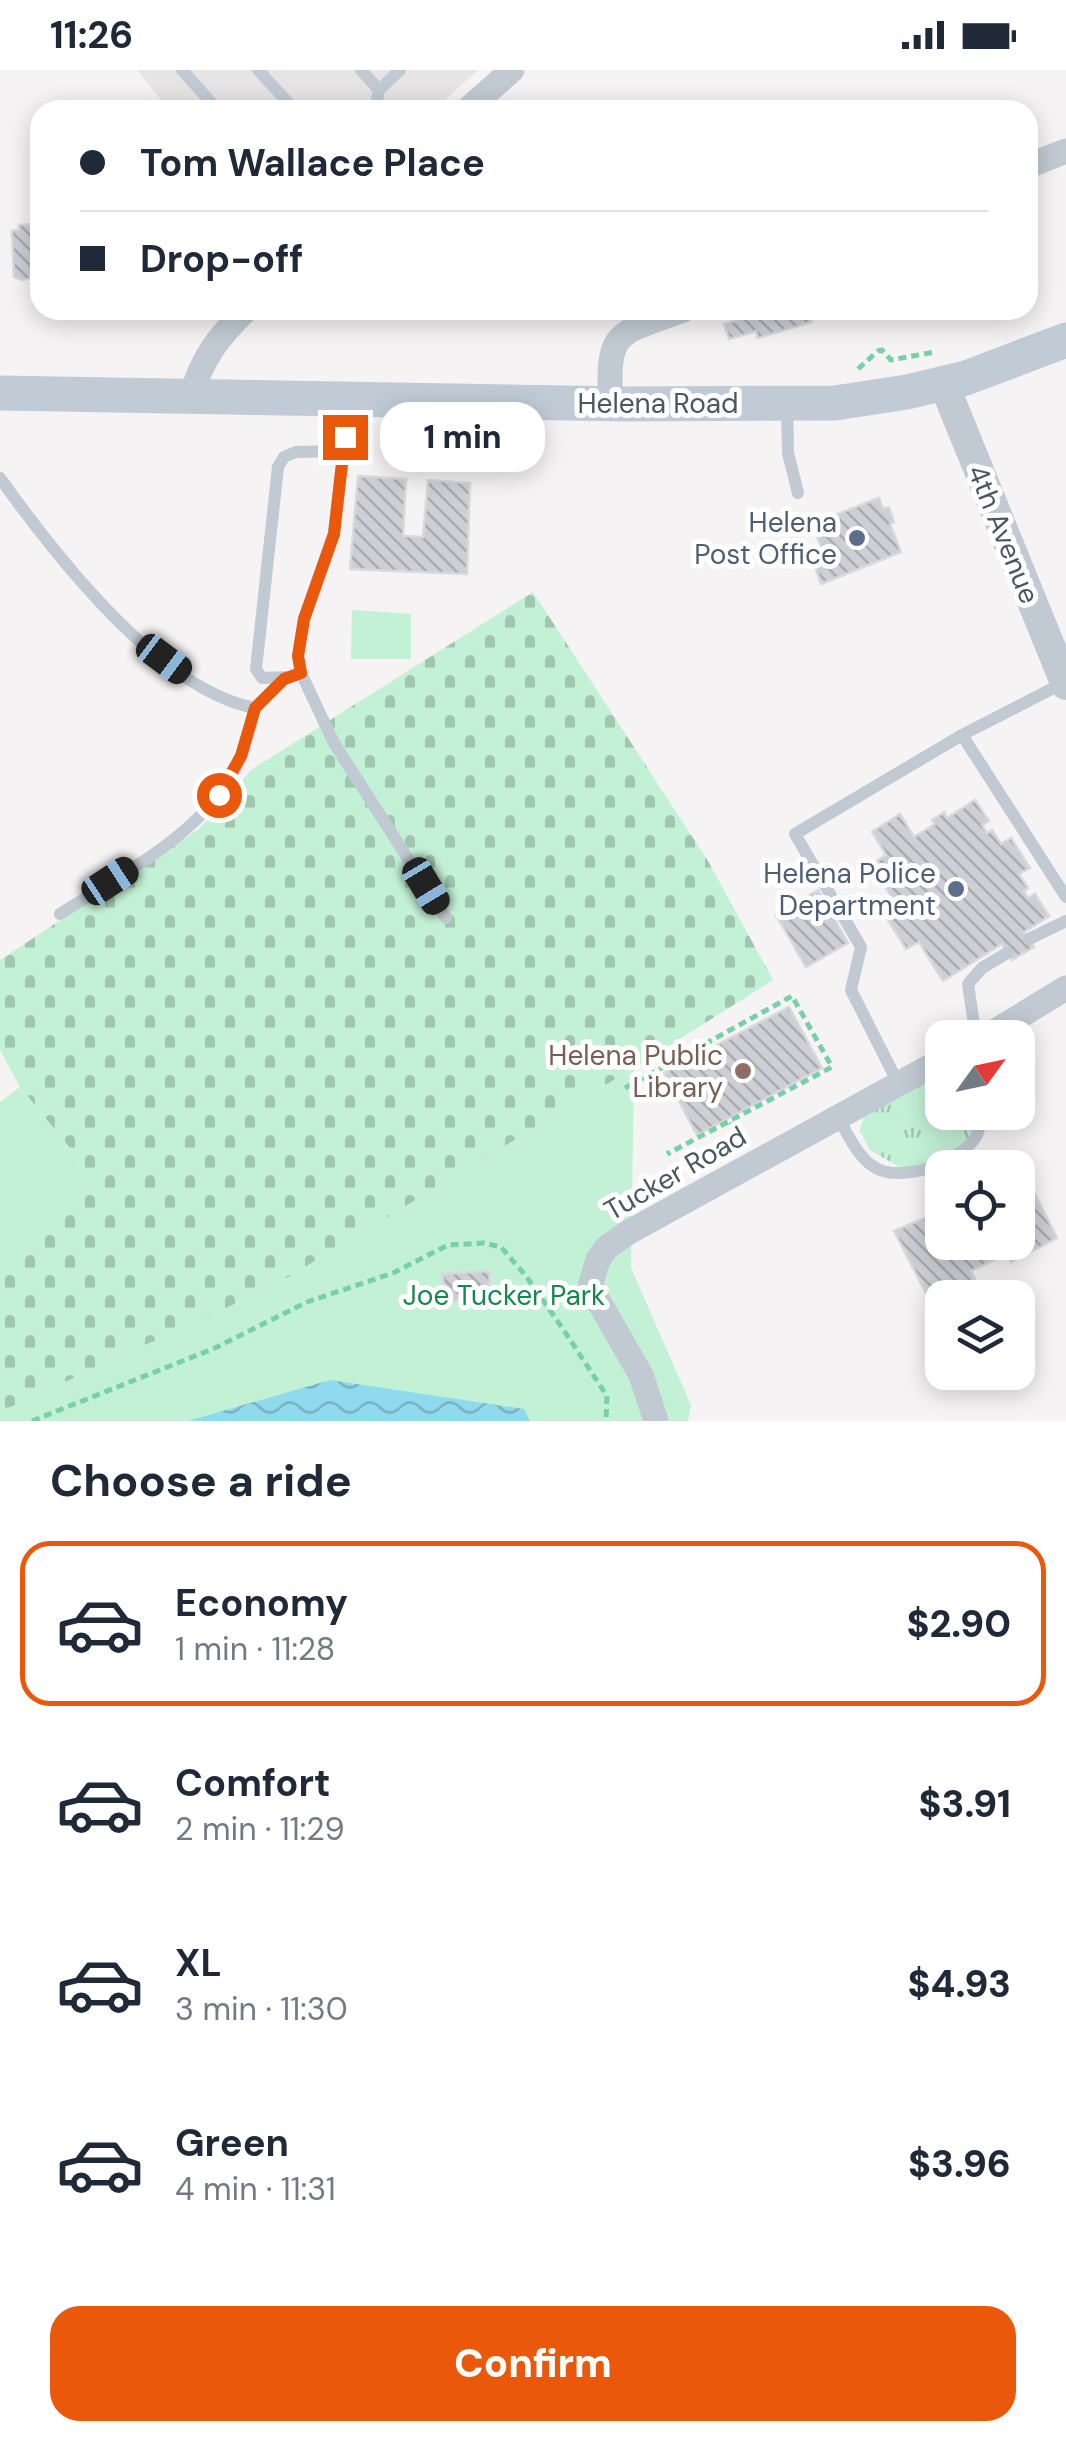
<!DOCTYPE html>
<html lang="en">
<head>
<meta charset="utf-8">
<style>
  :root { --surface:#fff; --page:#f6f6f7; --text:#1f2937; --muted:#747a83; --line:#e0e1e3; --accent:#ea580c }
  body { margin:0; font-family:"DM Sans",sans-serif; background:var(--page); color:var(--text); height:100vh; display:flex; flex-direction:column; font-size:38px; white-space:nowrap }
  * { box-sizing:border-box; margin:0 }
  p { font-size:32px; color:var(--muted) }
  .icon { flex:none; width:55px; height:55px; fill:none; stroke:currentColor; stroke-width:2; stroke-linecap:round; stroke-linejoin:round }
  .map { position:relative; height:1351px; overflow:hidden }
  .drawer { display:flex; flex-direction:column; background:var(--surface); flex:1 }
  .drawer>* { flex:none }
  .banner { position:absolute; left:30px; top:30px; width:1008px; height:220px; border-radius:30px; box-shadow:0 5px 25px #0003; display:grid; align-content:center; height:220px; padding:0 50px; background:var(--surface) }
  .needle { width:65px; rotate:57deg }
  .buttons { position:absolute; left:925px; top:950px; display:grid; gap:20px }
  .buttons a { display:grid; place-items:center; width:110px; height:110px; border-radius:20px; background:var(--surface); box-shadow:0 5px 25px #0003; font-size:50px }
  .end { position:absolute; width:45px; height:45px; margin:-22px; border:12px solid #ea580c; background:#fff; box-shadow:0 0 0 5px #fff }
  .from { border-radius:50% }
  .bubble { position:absolute; height:70px; border-radius:30px; background:var(--surface); box-shadow:0 5px 25px #0003; font-size:32px; font-weight:800; line-height:70px; text-align:center }
  .car { position:absolute; width:30px; height:60px; margin:-30px -15px; border-radius:12px; box-shadow:0 0 8px 2px #0007; background:linear-gradient(#222 24%,#8ab4d8 0 40%,#222 0 76%,#8ab4d8 0 86%,#222 0) }
  .banner b { display:flex; align-items:center; gap:35px; height:95px; font-size:38px }
  .banner b+b { border-top:2px solid var(--line) }
  .banner i { width:25px; height:25px; background:var(--text) }
  ul { padding:0; list-style:none }
  li { display:flex; align-items:center; gap:30px; height:165px; margin:0 20px 15px; padding:0 30px; border:5px solid transparent; border-radius:30px }
  li div { flex:1 }
  li b { display:block; font-size:38px }
  li em { font-style:normal; font-weight:800 }
  li.current { border-color:var(--accent) }
  li>.icon { width:90px; height:90px; stroke-width:1.5 }
  h2 { padding:0 50px; font-size:45px; line-height:120px }
  .cta { display:flex; gap:20px; margin-top:auto; padding:20px 50px }
  .cta a { flex:1; height:115px; border-radius:30px; background:var(--accent); color:#fff; font-size:40px; font-weight:800; line-height:115px; text-align:center }
  .status { display:flex; justify-content:space-between; align-items:center; height:70px; padding:0 50px; background:var(--surface); direction:ltr }
  .status svg { height:28px; fill:currentColor }
  .map>svg:first-child { display:block }
</style>
</head>
<body>
<div class="status"><b>11:26</b><svg viewBox="0 0 49 12"><path d="M0 12V9h3v3zM5 12V6h3v6zM10 12V3h3v9zM15 12V0h3v12zM26 1h20v11H26zM47 4h2v5h-2z"/></svg></div>
<div class="map">
<svg width="1066" height="1351" viewBox="0 0 1066 1351">
  <defs>
    <pattern id="grass-tufts" width="24" height="20" patternUnits="userSpaceOnUse" patternTransform="scale(2.5)"><rect width="24" height="20" fill="#c3f1d5"/><path d="M3 7l-1-3M5 7V3M7 7l1-3M15 17l-1-3M17 17v-4M19 17l1-3" fill="none" stroke="#a0c6b0"/></pattern>
    <pattern id="cemetery-stones" width="16" height="16" patternUnits="userSpaceOnUse" patternTransform="scale(2.5)"><rect width="16" height="16" fill="#c3f1d5"/><path d="M2 7V4a2 2 0 0 1 4 0v3zM10 15v-3a2 2 0 0 1 4 0v3z" fill="#a0c6b0"/></pattern>
    <pattern id="water-waves" width="16" height="10" patternUnits="userSpaceOnUse" patternTransform="scale(2.5)"><rect width="16" height="10" fill="#90daee"/><path d="M0 5q4-4 8 0t8 0" fill="none" stroke="#78b4c4"/></pattern>
    <pattern id="building-back-hatch" width="6" height="6" patternUnits="userSpaceOnUse" patternTransform="scale(2.5)"><rect width="6" height="6" fill="#cdcfd5"/><path d="M-1 5l2 2M0 0l6 6M5-1l2 2" fill="none" stroke="#a8abb0"/></pattern>
  </defs>
  <rect width="100%" height="100%" fill="#f5f3f3"/>
  <!-- education -->
  <path fill="#e6e4e5" d="M137 0H478L434 40H169Z"/>
  <!-- grass -->
  <path fill="url(#grass-tufts)" d="M942 1004V1042L976 1043C972 1087 937 1091 901 1098L870 1080 860 1061 864 1046Z"/>
  <!-- cemetery -->
  <path fill="url(#cemetery-stones)" d="M533 522 708 791 773 910 634 998 272 1217 0 1342V1192L88 1115 73 1082 20 1017 0 980V890L199 759 251 700Z"/>
  <!-- green -->
  <path fill="#c3f1d5" d="M352 540 411 544V589H351Z
    M634 998 631 1198 691 1335 688 1351H0V1342L272 1217Z
    M20 1017 73 1082 88 1115 0 1192V1032Z"/>
  <!-- water -->
  <path fill="url(#water-waves)" d="M330 1310 524 1339 530 1351H188Z"/>
  <!-- building -->
  <path fill="url(#building-back-hatch)" stroke="#d7d9de" stroke-width="2.5" d="M35 150H40V206L23 210 14 207 12 161 19 160V155L35 154Z
    M749 240H813L808 241 812 252 758 268 756 261 729 269 724 254 751 246Z
    M358 406 406 409 403 466 423 467 428 410 470 413 467 504 350 499Z
    M879 428 883 439 889 437 894 452 890 454 901 482 821 514 814 493 826 489 812 454Z
    M975 730 989 751 982 755 987 763 992 760 1001 774 1011 768 1030 798 1019 804 1028 818 1024 821 1028 828 1035 824 1049 846 1024 862 1034 877 1012 890 1002 874 943 911 919 872 906 879 878 834 891 826 871 795 886 785 872 762 900 744 914 767 935 754 932 750 944 742 947 748Z
    M818 820 848 873 806 897 776 845Z
    M789 937 822 998 697 1065 664 1003Z
    M1022 1098 1057 1168 1011 1192 1008 1183 971 1201 975 1209 930 1231 894 1161 942 1141V1172H1018V1100Z
    M490 1201 489 1227 446 1232 442 1204Z"/>
  <g fill="none" stroke-linecap="round" stroke-linejoin="round">
    <!-- path -->
    <path stroke="#7ad0a6" stroke-width="5" stroke-dasharray="8 5" stroke-linecap="butt" d="M858 299 878 281 882 280 891 290 935 282
      M625 1018 792 926 832 997 667 1084
      M731 1052 741 1072
      M32 1351 215 1278 307 1232 393 1203 448 1175 484 1173 501 1177 526 1206 563 1259 607 1326 606 1351"/>
    <!-- service -->
    <path stroke="#c1cad2" stroke-width="12" d="M182 0 218 40
      M258 0 295 40
      M361 0 379 20 375 40
      M379 20 400 0
      M346 333 345 367 334 463 304 549 298 586 301 603 334 673 446 848
      M787 336 788 383 798 423
      M0 408C55 485 159 620 255 638L284 609
      M289 607 262 608 256 599 278 397 284 387 296 382 344 381
      M1065 612 962 665 1066 827
      M60 844C114 809 181 775 220 723 240 698 248 668 255 638
      M1029 869 1066 851
      M976 968 968 914 982 898 1007 883
      M898 1013 851 920 861 877 795 764 962 665
      M837 1046C848 1064 859 1092 880 1100 907 1111 963 1091 977 1065 980 1059 981 1049 982 1042"/>
    <!-- minor -->
    <path stroke="#c1cad2" stroke-width="25" d="M467 40 512 0
      M1028 96 1066 81
      M192 325C201 289 220 265 246 240
      M611 334C606 259 618 264 683 240
      M984 968 1066 918
      M656 1351 641 1305 596 1227 591 1213 598 1190 606 1178 629 1162 942 990"/>
    <!-- tertiary -->
    <path stroke="#c1cad2" stroke-width="30" d="M943 312 1066 615"/>
    <!-- secondary -->
    <path stroke="#c1cbd6" stroke-width="35" d="M0 323 626 334 835 333 907 322 966 308 1066 270"/>
  </g>
  <g fill="none" stroke-linecap="round" stroke-linejoin="round">
    <!-- route -->
    <path stroke="#ea580c" stroke-width="12" d="M219 725 241 686 255 638 284 609 301 603 298 586 304 549 334 464 345 367"/>
  </g>
  <!-- markers -->
  <g fill="#5c6f8a" stroke="#fff" stroke-width="4">
    <circle cx="857" cy="468" r="10"/>
    <circle cx="956" cy="819" r="10"/>
  </g>
  <circle fill="#8d6e63" stroke="#fff" stroke-width="4" cx="743" cy="1001" r="10"/>
  <g text-anchor="middle" stroke-width="10" stroke-linejoin="round" paint-order="stroke">
    <!-- street labels -->
    <g font-size="28" fill="#4a5661" stroke="#fff">
      <text x="658" y="343">Helena Road</text>
      <text transform="translate(1004 464) rotate(68)" y="10">4th Avenue</text>
      <text transform="translate(675 1103) rotate(-30)" y="10">Tucker Road</text>
    </g>
    <!-- service labels -->
    <g font-size="28" fill="#4e5e75" stroke="#fff" text-anchor="end">
      <text x="837" y="462">Helena<tspan x="837" dy="32">Post Office</tspan></text>
      <text x="936" y="813">Helena Police<tspan x="936" dy="32">Department</tspan></text>
    </g>
    <!-- education labels -->
    <g font-size="28" fill="#785e54" stroke="#fff" text-anchor="end">
      <text x="723" y="995">Helena Public<tspan x="723" dy="32">Library</tspan></text>
    </g>
    <!-- park labels -->
    <g font-size="28" fill="#17864f" stroke="#fff">
      <text x="504" y="1235">Joe Tucker Park</text>
    </g>
  </g>
</svg>
<div class="buttons">
<a><svg class="needle" viewBox="-14 -14 28 28"><path d="M0-13l5 13h-10z" fill="#e53935"/><path d="M0 13l5-13h-10z" fill="#747a83"/></svg></a>
<a><svg class="icon" aria-label="locate" viewBox="0 0 24 24"><circle cx="12" cy="12" r="6"/><path d="M12 2v4M12 18v4M2 12h4M18 12h4"/></svg></a>
<a><svg class="icon" aria-label="layers" viewBox="0 0 24 24"><path d="M12 4l9 5-9 5-9-5zM3 14l9 5 9-5"/></svg></a>
</div>
<i class="end from" style="left:219px;top:725px"></i>
<i class="end" style="left:345px;top:367px"></i>
<div class="bubble" style="left:380px;top:332px;width:165px">1 min</div>
<i class="car" style="left:164px;top:589px;rotate:127deg"></i>
<i class="car" style="left:110px;top:811px;rotate:57deg"></i>
<i class="car" style="left:426px;top:816px;rotate:149deg"></i>
<div class="banner">
<b><i class="from"></i>Tom Wallace Place</b>
<b><i></i>Drop-off</b>
</div>
</div>
<section class="drawer">
<h2>Choose a ride</h2>
<ul>
<li class="current"><svg class="icon" aria-label="car" viewBox="0 0 24 24"><path d="M5 17H2v-5l4-1 3-4h7l3 4 3 1v5h-3M9 17h6M6 11h13"/><circle cx="7" cy="17" r="2"/><circle cx="17" cy="17" r="2"/></svg><div><b>Economy</b><p>1 min · 11:28</p></div><em>$2.90</em></li>
<li><svg class="icon" aria-label="car" viewBox="0 0 24 24"><path d="M5 17H2v-5l4-1 3-4h7l3 4 3 1v5h-3M9 17h6M6 11h13"/><circle cx="7" cy="17" r="2"/><circle cx="17" cy="17" r="2"/></svg><div><b>Comfort</b><p>2 min · 11:29</p></div><em>$3.91</em></li>
<li><svg class="icon" aria-label="car" viewBox="0 0 24 24"><path d="M5 17H2v-5l4-1 3-4h7l3 4 3 1v5h-3M9 17h6M6 11h13"/><circle cx="7" cy="17" r="2"/><circle cx="17" cy="17" r="2"/></svg><div><b>XL</b><p>3 min · 11:30</p></div><em>$4.93</em></li>
<li><svg class="icon" aria-label="car" viewBox="0 0 24 24"><path d="M5 17H2v-5l4-1 3-4h7l3 4 3 1v5h-3M9 17h6M6 11h13"/><circle cx="7" cy="17" r="2"/><circle cx="17" cy="17" r="2"/></svg><div><b>Green</b><p>4 min · 11:31</p></div><em>$3.96</em></li>
</ul>
<div class="cta"><a>Confirm</a></div>
</section>
</body>
</html>
